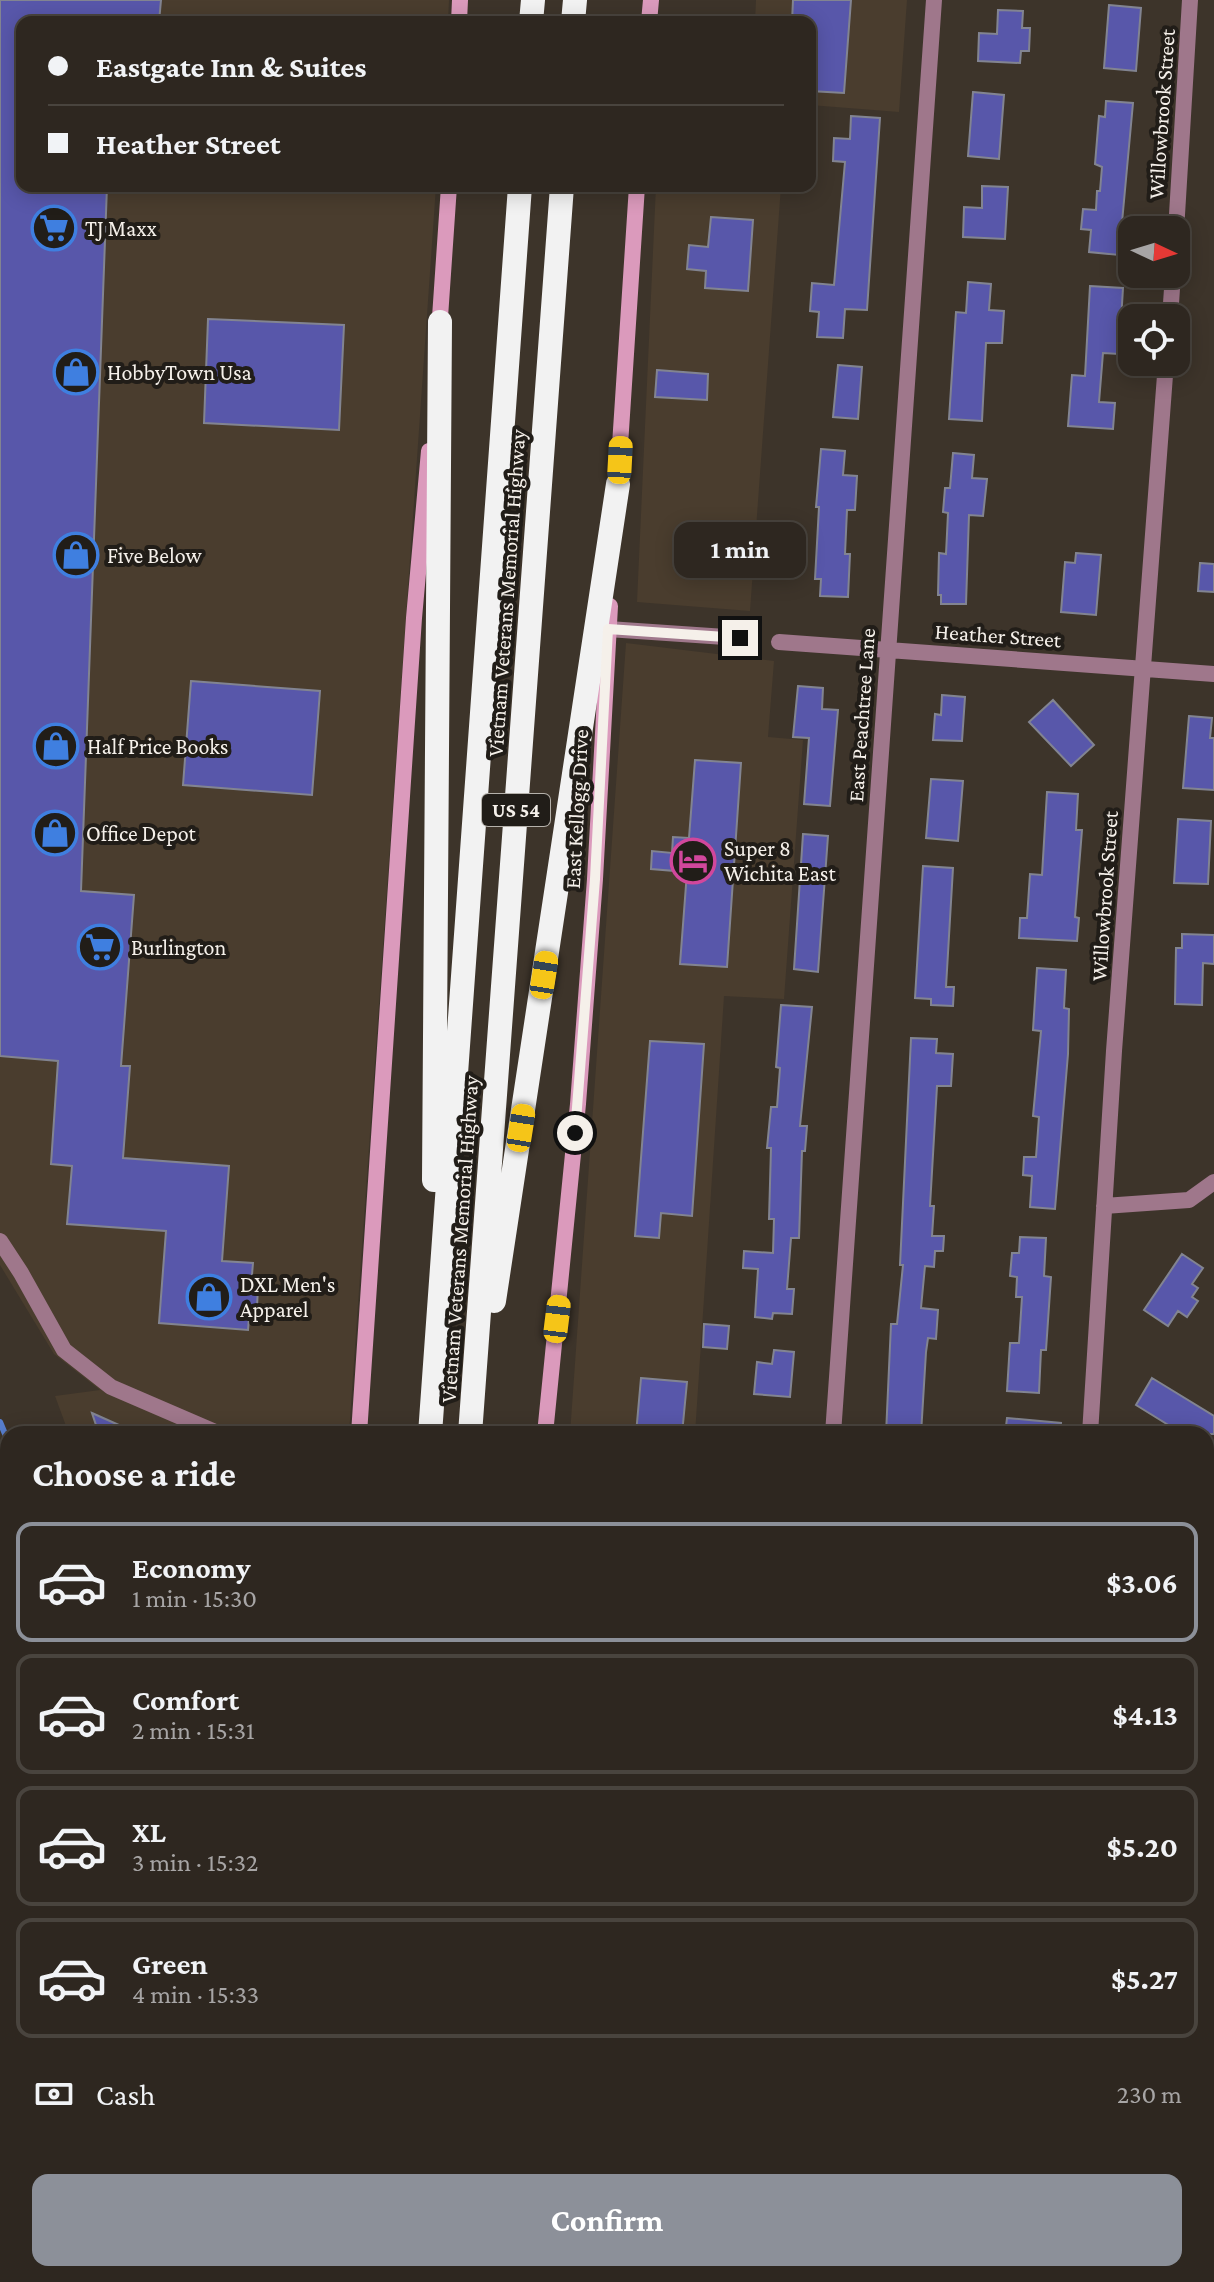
<!DOCTYPE html>
<html lang="en">
<head>
<meta charset="utf-8">
<style>
  :root { --surface:#2e2720; --page:#3a332d; --text:#f1f3f6; --muted:#a7a5a5; --line:#49443e; --accent:#8c9099 }
  body { margin:0; font-family:"Crimson Pro",serif; background:var(--page); color:var(--text); height:100vh; display:flex; flex-direction:column; font-size:30px; white-space:nowrap }
  * { box-sizing:border-box; margin:0 }
  p { font-size:26px; color:var(--muted) }
  .icon { flex:none; width:44px; height:44px; fill:none; stroke:currentColor; stroke-width:2; stroke-linecap:round; stroke-linejoin:round }
  .map { position:relative; flex:1; overflow:hidden }
  .side { position:absolute; left:0px; top:1426px; width:1214px; height:856px; display:flex; flex-direction:column; background:var(--surface); border-radius:24px 24px 0 0; box-shadow:0 4px 20px #0003,0 0 0 2px var(--line) }
  .side>* { flex:none }
  .guide { position:absolute; left:16px; top:16px; width:800px; height:176px; border-radius:16px; box-shadow:0 4px 20px #0003,0 0 0 2px var(--line); display:grid; align-content:center; height:176px; padding:0 32px; background:var(--surface) }
  .needle { width:52px; rotate:94deg }
  .controls { position:absolute; left:1118px; top:216px; display:grid; gap:16px }
  .controls a { display:grid; place-items:center; width:72px; height:72px; border-radius:16px; background:var(--surface); box-shadow:0 4px 20px #0003,0 0 0 2px var(--line); font-size:40px }
  .end { position:absolute; width:36px; height:36px; margin:-18px; border:10px solid #f5f0ea; background:#111; box-shadow:0 0 0 4px #111 }
  .from { border-radius:50% }
  .bubble { position:absolute; height:56px; border-radius:16px; background:var(--surface); box-shadow:0 4px 20px #0003,0 0 0 2px var(--line); font-size:26px; font-weight:700; line-height:56px; text-align:center }
  .car { position:absolute; width:24px; height:48px; margin:-24px -12px; border-radius:10px; box-shadow:0 0 6px 2px #0007; background:linear-gradient(#f5c518 24%,#345 0 40%,#f5c518 0 76%,#345 0 86%,#f5c518 0) }
  .guide b { display:flex; align-items:center; gap:28px; height:76px; font-size:30px }
  .guide b+b { border-top:2px solid var(--line) }
  .guide i { width:20px; height:20px; background:var(--text) }
  ul { padding:0; list-style:none }
  li { display:flex; align-items:center; gap:24px; height:120px; margin:0 16px 12px; padding:0 16px; border:4px solid var(--line); border-radius:16px }
  li div { flex:1 }
  li b { display:block; font-size:30px }
  li em { font-style:normal; font-weight:700 }
  li.active { border-color:var(--accent) }
  li>.icon { width:72px; height:72px; stroke-width:1.5 }
  h2 { padding:0 32px; font-size:36px; line-height:96px }
  .pay { display:flex; align-items:center; gap:20px; height:88px; padding:0 32px; font-size:30px }
  .pay p { margin-inline-start:auto }
  .action { display:flex; gap:16px; margin-top:auto; padding:16px 32px }
  .action a { flex:1; height:92px; border-radius:16px; background:var(--accent); color:#fff; font-size:32px; font-weight:700; line-height:92px; text-align:center }
  .map>svg:first-child { display:block }
</style>
</head>
<body>
<div class="map">
<svg width="1214" height="2282" viewBox="0 0 1214 2282">
  <rect width="100%" height="100%" fill="#3d342a"/>
  <!-- built -->
  <path fill="#4a3d2e" d="M0 0H449L448 22H22V186H436L349 1434H69L55 1396 100 1390 54 1354 0 1265Z
    M756 0H907L899 112 810 105V22H755Z
    M656 186H781L750 611 637 602Z
    M626 643 774 661 768 737 803 740 784 999 724 996 695 1434H570Z"/>
  <g fill="none" stroke-linecap="round" stroke-linejoin="round">
    <!-- stream -->
    <path stroke="#587fcf" stroke-width="6" d="M0 1422 8 1441
      M1206 2183 1214 2177"/>
  </g>
  <!-- building -->
  <path fill="#5857aa" stroke="#828491" stroke-width="2" d="M0 0H161L159 22H22V186H107L81 891 134 895 121 1066H130L123 1158 229 1166 222 1261 253 1263 251 1286 258 1287 257 1307 250 1306 248 1330 159 1323 166 1231 67 1224 72 1166 51 1164 58 1061 0 1056Z
    M793 0H851L844 93 810 91V22H792Z
    M1109 5 1141 8 1136 71 1104 68Z
    M998 10 1023 11 1022 28H1030L1029 51H1021L1020 63 978 61 979 33 997 34Z
    M973 92 1004 95 999 159 968 156Z
    M1106 101 1133 103 1119 255 1089 252 1091 230 1081 229 1083 209 1096 210 1097 191H1100L1102 167 1095 164 1099 116 1105 117Z
    M851 116 880 118 867 310 845 309 843 338 817 337 819 312 810 311 812 283 834 285 845 162 833 161 834 138 850 139Z
    M982 186 1008 187 1005 239 963 237 964 207 982 208Z
    M711 217 753 220 748 291 705 288 706 271 687 269 689 245 708 247Z
    M968 282 991 284 989 310 1004 311 1002 343H986L982 421 949 419 956 312 966 313Z
    M1090 286 1123 288 1119 354 1103 353 1099 402 1115 403 1113 429 1068 426 1072 375 1085 376Z
    M208 319 344 325 339 430 204 423Z
    M838 365 862 367 858 419 833 417Z
    M657 370 708 374 707 400 655 397Z
    M821 449 845 451 843 475 857 476 855 510H847L845 554H850L848 597 820 596 821 579H815L819 507H816Z
    M953 453 974 455 972 478 987 479 983 516 969 515 966 604H941V595H938L939 553 946 554 948 513 943 512 945 488H950Z
    M1076 553 1101 555 1096 615 1061 612 1065 562 1075 563Z
    M1200 563 1214 564V592L1198 591Z
    M191 681 320 691 312 795 183 785Z
    M798 686 823 688 822 709 838 710 830 806 804 804 809 738 793 737Z
    M942 695 965 697 962 741 933 740 935 714 941 715Z
    M1053 700 1094 745 1071 766 1029 722Z
    M1189 716 1212 718 1210 738H1214V790L1183 788Z
    M695 760 741 763 727 967 680 964 687 872 651 869 652 851 672 853 673 837 689 838Z
    M931 779 963 781 958 841 926 838Z
    M1047 792 1078 794 1076 830H1082L1075 917 1079 918 1077 941 1019 938 1020 918H1027L1030 874 1042 875Z
    M1178 819 1211 821 1208 884 1174 883Z
    M803 834 828 836 818 972 794 969Z
    M923 866 953 868 946 987H954L953 1006 931 1005V999L915 998Z
    M1182 934 1214 935V964L1203 963 1202 1005 1175 1004 1176 948H1182Z
    M1037 968 1066 970 1064 1008 1069 1009 1068 1054 1055 1209 1030 1207 1032 1176 1023 1175 1024 1157H1036L1039 1117 1033 1116 1041 1031 1033 1030Z
    M781 1005 812 1007 800 1126H807L805 1151H802L799 1238H791L787 1289H794L792 1314 773 1313 772 1319 755 1317 758 1269 743 1268 744 1251 773 1253 774 1219H769L771 1148H767L771 1107H777L780 1068 776 1067Z
    M911 1038 937 1039 936 1053 953 1054 951 1086H937L930 1206H934L932 1236H944L943 1251H935L934 1267 925 1266 921 1308 938 1310 936 1339 928 1338 926 1352 921 1434H886L891 1324H897L903 1265H900Z
    M650 1041 704 1044 692 1216 661 1213 659 1238 635 1236Z
    M1020 1237 1046 1238 1044 1276 1051 1277 1046 1350H1041L1039 1393 1007 1391 1010 1343H1019L1022 1297H1016L1017 1277 1010 1276 1012 1253H1019Z
    M1182 1254 1203 1268 1192 1284 1198 1288 1192 1297 1198 1301 1187 1317 1178 1311 1168 1326 1144 1310Z
    M704 1324 729 1326 727 1349 703 1347Z
    M774 1350 794 1352 790 1397 754 1394 757 1362 772 1364Z
    M641 1378 687 1382 682 1434H636Z
    M1152 1378 1214 1416V1434H1183L1136 1405Z
    M92 1413 139 1434H99Z
    M1007 1418 1061 1423 1060 1434H1005Z"/>
  <g fill="none" stroke-linecap="round" stroke-linejoin="round">
    <!-- street -->
    <path stroke="#9f778b" stroke-width="16" d="M1176 231 1190 0
      M1170 318 1173 274
      M608 629 740 638
      M779 642 1214 674
      M1104 1206 1189 1200 1214 1182
      M0 1241 21 1273 64 1350 111 1387 220 1434
      M833 1434 934 0
      M1090 1434 1114 1051 1166 362
      M1206 1497H1214
      M1206 1795H1214
      M1206 2011 1214 1914"/>
    <!-- secondary -->
    <path stroke="#db9abc" stroke-width="16" d="M459 22 460 0
      M649 22 651 0
      M439 332 449 186
      M617 491 637 186
      M359 1434 414 618 429 451
      M545 1434 578 1104 595 879 610 606
      M0 1640H8
      M283 2282 284 2274
      M486 2282 487 2274"/>
    <!-- highway -->
    <path stroke="#f2f2f2" stroke-width="24" d="M531 22 533 0
      M573 22 575 0
      M434 1180 440 322
      M494 1301 618 484
      M430 1434 520 186
      M470 1434 562 186
      M320 2282V2274
      M368 2282V2274
      M412 2282V2274
      M439 2282V2274"/>
  </g>
  <g fill="none" stroke-linecap="round" stroke-linejoin="round">
    <!-- route -->
    <path stroke="#f5f0ea" stroke-width="10" d="M575 1133 595 879 608 629 740 638"/>
  </g>
  <!-- icons -->
  <defs>
    <g id="supermarket-ring" transform="scale(2.3)"><circle r="9.5" fill="#211d18" stroke="#3f7fe0" stroke-width="1.5"/><path d="M-6-5.5h2.5l.6 2H6L4.5 2H-2.5L-4.4-4H-6ZM-1.5 3.2a1.3 1.3 0 1 0 .1 0ZM3 3.2a1.3 1.3 0 1 0 .1 0Z" fill="#3f7fe0"/></g>
    <g id="shop-ring" transform="scale(2.3)"><circle r="9.5" fill="#211d18" stroke="#3f7fe0" stroke-width="1.5"/><path d="M-5-2.5h2.3a2.7 3.5 0 0 1 5.4 0H5L5.5 6h-11ZM-1.5-2.5h3a1.5 2.3 0 0 0-3 0Z" fill="#3f7fe0"/></g>
    <g id="hotel-ring" transform="scale(2.3)"><circle r="9.5" fill="#211d18" stroke="#d1479c" stroke-width="1.5"/><path d="M-6-4.5h1.5V1H6V5H4.5V3h-9V5H-6ZM-4 0a1.8 1.8 0 1 1 3.6 0ZM.5 0V-2.5h3Q6-2.5 6 0Z" fill="#d1479c"/></g>
  </defs>
  <g fill-rule="evenodd">
    <use href="#supermarket-ring" x="54" y="228"/>
    <use href="#shop-ring" x="76" y="372"/>
    <use href="#shop-ring" x="76" y="555"/>
    <use href="#shop-ring" x="56" y="746"/>
    <use href="#shop-ring" x="55" y="833"/>
    <use href="#hotel-ring" x="693" y="861"/>
    <use href="#supermarket-ring" x="100" y="947"/>
    <use href="#shop-ring" x="209" y="1297"/>
  </g>
  <g text-anchor="middle" stroke-width="8" stroke-linejoin="round" paint-order="stroke">
    <!-- shield labels -->
    <rect fill="#211d18" stroke="#b5b1ab" stroke-width="2" x="482" y="794" width="68" height="32" rx="6"/>
    <g font-size="20" font-weight="bold" fill="#f5f0ea">
      <text x="516" y="817">US 54</text>
    </g>
    <!-- street labels -->
    <g font-size="22" fill="#f5f0ea" stroke="#211d18">
      <text transform="translate(1161 114) rotate(-86)" y="8">Willowbrook Street</text>
      <text transform="translate(506 593) rotate(-86)" y="8">Vietnam Veterans Memorial Highway</text>
      <text transform="translate(998 635) rotate(4)" y="8">Heather Street</text>
      <text transform="translate(861 715) rotate(-86)" y="8">East Peachtree Lane</text>
      <text transform="translate(576 809) rotate(-87)" y="8">East Kellogg Drive</text>
      <text transform="translate(1104 896) rotate(-86)" y="8">Willowbrook Street</text>
      <text transform="translate(459 1239) rotate(-86)" y="8">Vietnam Veterans Memorial Highway</text>
    </g>
    <!-- poi labels -->
    <g font-size="22" fill="#f5f0ea" stroke="#211d18" text-anchor="start">
      <text x="85" y="236">TJ Maxx</text>
      <text x="107" y="380">HobbyTown Usa</text>
      <text x="107" y="563">Five Below</text>
      <text x="87" y="754">Half Price Books</text>
      <text x="86" y="841">Office Depot</text>
      <text x="724" y="856">Super 8<tspan x="724" dy="25">Wichita East</tspan></text>
      <text x="131" y="955">Burlington</text>
      <text x="240" y="1292">DXL Men's<tspan x="240" dy="25">Apparel</tspan></text>
    </g>
  </g>
</svg>
<div class="controls">
<a><svg class="needle" viewBox="-14 -14 28 28"><path d="M0-13l5 13h-10z" fill="#e53935"/><path d="M0 13l5-13h-10z" fill="#a7a5a5"/></svg></a>
<a><svg class="icon" aria-label="locate" viewBox="0 0 24 24"><circle cx="12" cy="12" r="6"/><path d="M12 2v4M12 18v4M2 12h4M18 12h4"/></svg></a>
</div>
<i class="end from" style="left:575px;top:1133px"></i>
<i class="end" style="left:740px;top:638px"></i>
<div class="bubble" style="left:674px;top:522px;width:132px">1 min</div>
<i class="car" style="left:620px;top:460px;rotate:3deg"></i>
<i class="car" style="left:544px;top:975px;rotate:9deg"></i>
<i class="car" style="left:521px;top:1128px;rotate:9deg"></i>
<i class="car" style="left:557px;top:1319px;rotate:7deg"></i>
<div class="guide">
<b><i class="from"></i>Eastgate Inn &amp; Suites</b>
<b><i></i>Heather Street</b>
</div>
<section class="side">
<h2>Choose a ride</h2>
<ul>
<li class="active"><svg class="icon" aria-label="car" viewBox="0 0 24 24"><path d="M5 17H2v-5l4-1 3-4h7l3 4 3 1v5h-3M9 17h6M6 11h13"/><circle cx="7" cy="17" r="2"/><circle cx="17" cy="17" r="2"/></svg><div><b>Economy</b><p>1 min · 15:30</p></div><em>$3.06</em></li>
<li><svg class="icon" aria-label="car" viewBox="0 0 24 24"><path d="M5 17H2v-5l4-1 3-4h7l3 4 3 1v5h-3M9 17h6M6 11h13"/><circle cx="7" cy="17" r="2"/><circle cx="17" cy="17" r="2"/></svg><div><b>Comfort</b><p>2 min · 15:31</p></div><em>$4.13</em></li>
<li><svg class="icon" aria-label="car" viewBox="0 0 24 24"><path d="M5 17H2v-5l4-1 3-4h7l3 4 3 1v5h-3M9 17h6M6 11h13"/><circle cx="7" cy="17" r="2"/><circle cx="17" cy="17" r="2"/></svg><div><b>XL</b><p>3 min · 15:32</p></div><em>$5.20</em></li>
<li><svg class="icon" aria-label="car" viewBox="0 0 24 24"><path d="M5 17H2v-5l4-1 3-4h7l3 4 3 1v5h-3M9 17h6M6 11h13"/><circle cx="7" cy="17" r="2"/><circle cx="17" cy="17" r="2"/></svg><div><b>Green</b><p>4 min · 15:33</p></div><em>$5.27</em></li>
</ul>
<div class="pay"><svg class="icon" aria-label="cash" viewBox="0 0 24 24"><path d="M3 7h18v10H3z"/><circle cx="12" cy="12" r="2"/></svg>Cash<p>230 m</p></div>
<div class="action"><a>Confirm</a></div>
</section>
</div>
</body>
</html>
